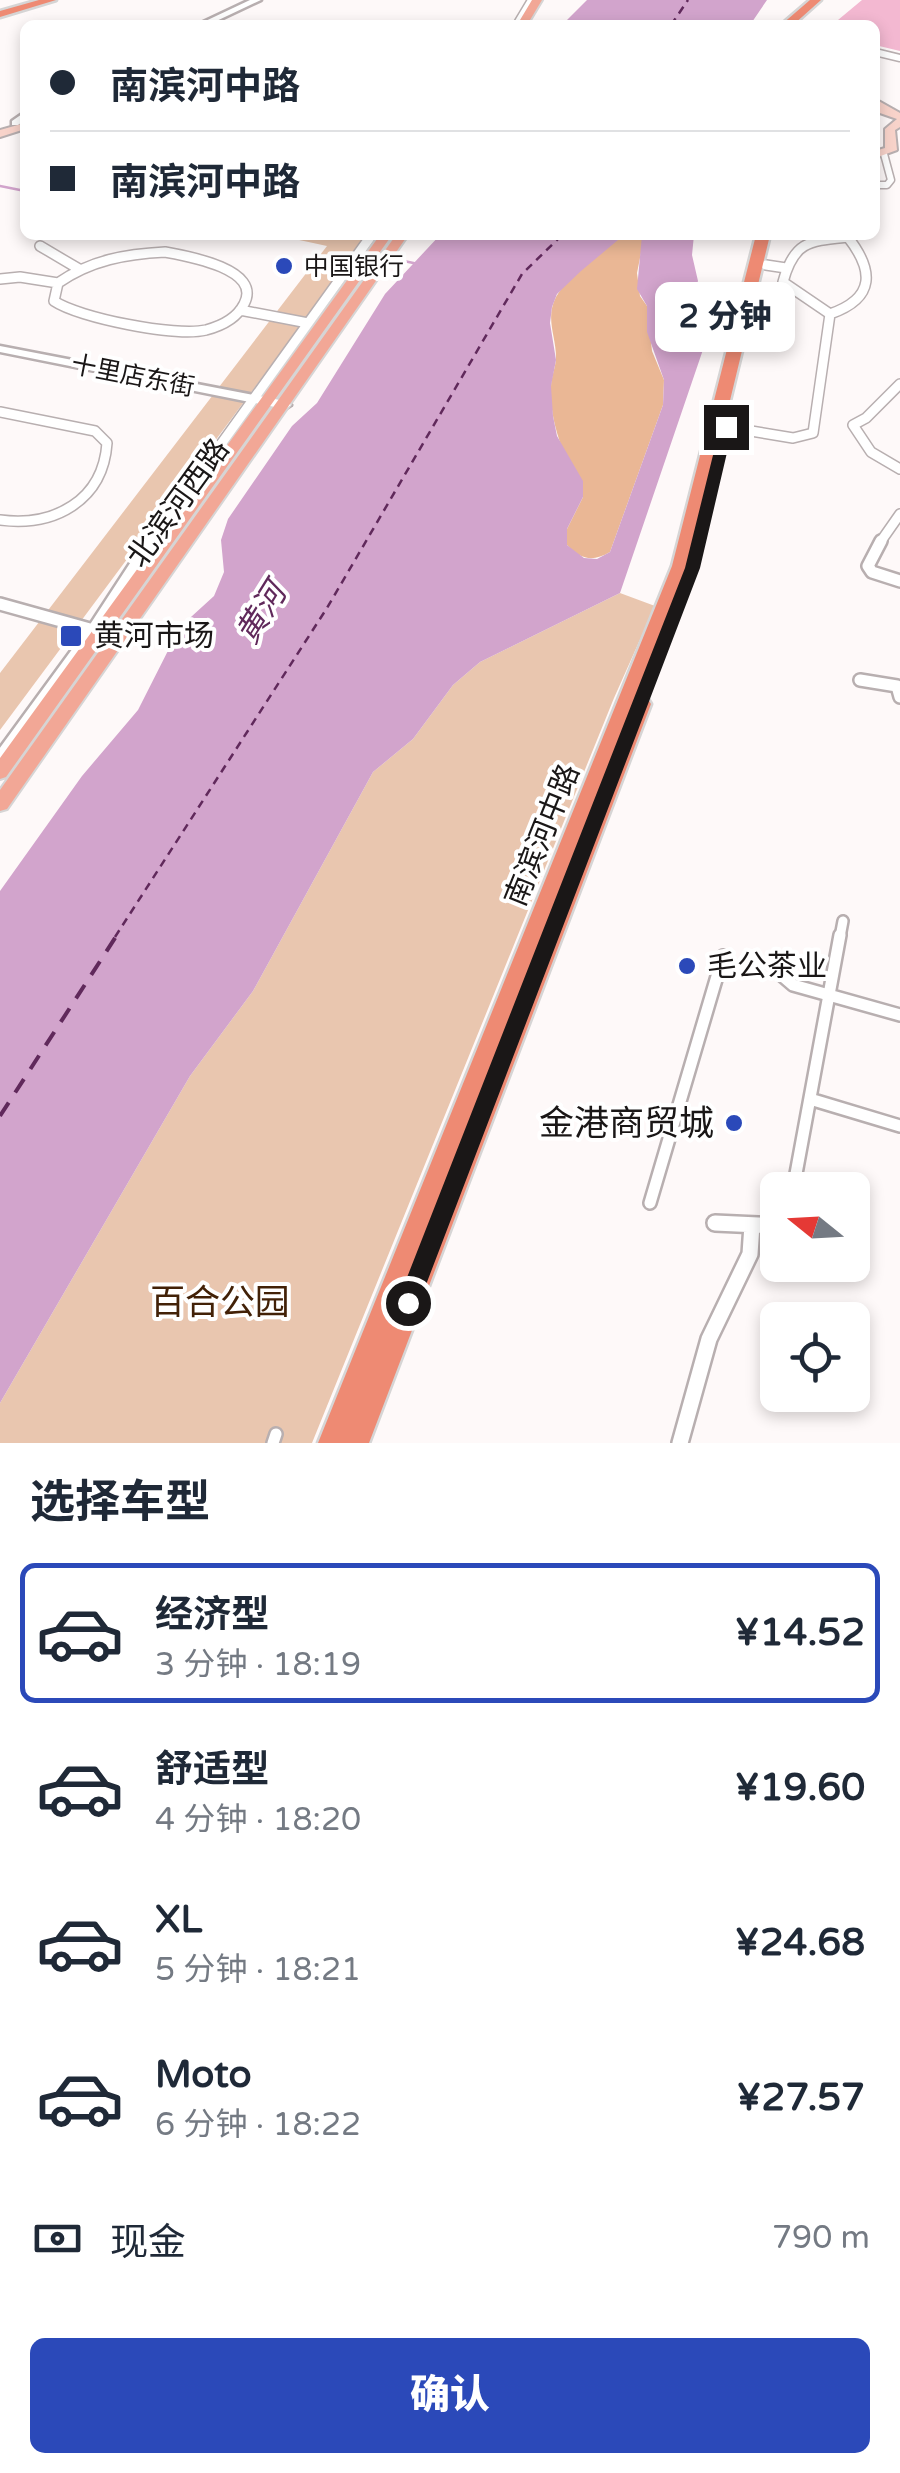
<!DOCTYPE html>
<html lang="zh">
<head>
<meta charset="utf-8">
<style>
  :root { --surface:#fff; --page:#f2f2f3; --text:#1f2937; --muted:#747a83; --line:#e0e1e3; --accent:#2b49b9 }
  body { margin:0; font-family:"Varela Round","Noto Sans SC",sans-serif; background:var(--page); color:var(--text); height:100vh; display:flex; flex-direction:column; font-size:38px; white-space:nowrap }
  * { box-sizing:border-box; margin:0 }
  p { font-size:32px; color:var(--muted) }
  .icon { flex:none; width:55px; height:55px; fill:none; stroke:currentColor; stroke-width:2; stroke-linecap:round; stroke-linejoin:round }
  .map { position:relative; height:1443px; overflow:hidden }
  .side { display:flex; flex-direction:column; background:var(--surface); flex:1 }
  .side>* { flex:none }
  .banner { position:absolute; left:20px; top:20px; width:860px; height:220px; border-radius:15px; box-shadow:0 5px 15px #0003; display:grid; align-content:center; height:220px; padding:0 30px; background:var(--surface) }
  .needle { width:65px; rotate:288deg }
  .fabs { position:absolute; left:760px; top:1172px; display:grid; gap:20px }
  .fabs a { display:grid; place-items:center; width:110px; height:110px; border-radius:15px; background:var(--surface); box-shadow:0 5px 15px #0003; font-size:50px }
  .end { position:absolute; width:45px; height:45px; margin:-22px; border:12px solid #1a1717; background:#fff; box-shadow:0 0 0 5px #fff }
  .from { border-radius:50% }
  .bubble { position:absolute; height:70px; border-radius:15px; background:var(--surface); box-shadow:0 5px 15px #0003; font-size:32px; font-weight:800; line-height:70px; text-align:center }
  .banner b { display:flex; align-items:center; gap:35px; height:95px; font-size:38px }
  .banner b+b { border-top:2px solid var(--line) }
  .banner i { width:25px; height:25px; background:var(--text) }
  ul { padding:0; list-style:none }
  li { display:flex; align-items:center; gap:30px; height:140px; margin:0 20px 15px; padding:0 10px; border:5px solid transparent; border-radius:15px }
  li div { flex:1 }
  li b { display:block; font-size:38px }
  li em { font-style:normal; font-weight:800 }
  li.active { border-color:var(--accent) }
  li>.icon { width:90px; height:90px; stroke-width:1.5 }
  h2 { padding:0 30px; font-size:45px; line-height:120px }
  .pay { display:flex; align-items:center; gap:25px; height:110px; padding:0 30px; font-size:38px }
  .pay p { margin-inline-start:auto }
  .button { display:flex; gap:20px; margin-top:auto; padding:20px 30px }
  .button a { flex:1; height:115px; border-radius:15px; background:var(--accent); color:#fff; font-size:40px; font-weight:800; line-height:115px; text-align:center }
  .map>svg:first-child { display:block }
</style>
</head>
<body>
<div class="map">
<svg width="900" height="1443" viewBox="0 0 900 1443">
  <rect width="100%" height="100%" fill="#fef9f9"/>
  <!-- green -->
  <path fill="#e9c6af" d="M276 235H368L0 730V673L327 246Z
    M620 593 655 606 614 698 312 1443H0V1403L190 1076 253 991 373 772 413 739 453 685 480 662Z"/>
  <!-- forest -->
  <path fill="#eab795" d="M624 235 644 238 637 273 640 296 647 306 652 351 664 380 663 405 610 552C593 562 581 560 567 545V529L583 497C568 462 549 427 551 387 551 377 556 367 556 357 556 336 545 318 556 297 570 272 602 252 624 235Z"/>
  <!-- water -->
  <path fill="#d2a4cc" d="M587 0H767L750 25H562Z
    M440 235H624L581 271 557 294 552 307 550 323 556 360 551 386 553 416 557 436 583 481V497L567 529V545L584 558 597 559 610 552 663 405 664 380 647 332V306L637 289 642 235H694L692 255 698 281 693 295 708 335 620 593 480 662 453 685 413 739 373 772 253 991 190 1076 0 1403V891L82 776 138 710 180 627 214 596 224 572 221 540 228 519 292 426 317 403 385 294Z"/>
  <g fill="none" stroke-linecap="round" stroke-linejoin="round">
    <!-- stream -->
    <path stroke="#d2a4cc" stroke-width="2.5" d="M0 186 25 191
      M404 261 418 264"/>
    <!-- ferry-far1 -->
    <path stroke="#60295b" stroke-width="2.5" stroke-dasharray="8 6" stroke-linecap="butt" d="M671 25 688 0
      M115 937 327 608 522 274 562 235"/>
    <!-- ferry -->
    <path stroke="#60295b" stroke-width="4" stroke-dasharray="16 12" stroke-linecap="butt" d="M0 1116 117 935"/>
  </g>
  <!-- building -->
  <path fill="#f3b8d1" d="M862 0H900V51L875 45V25H832Z"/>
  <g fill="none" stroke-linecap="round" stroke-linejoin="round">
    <!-- pedestrian-far1 casing -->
    <g stroke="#b8afb0" stroke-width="14">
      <path id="pedestrian-far1" d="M840 937 843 921"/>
    </g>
    <!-- pedestrian casing -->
    <g stroke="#b8afb0" stroke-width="16">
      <path id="pedestrian" d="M779 973 793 985 900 1015
        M810 1099 900 1126
        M793 1190 840 935
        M650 1203 723 956
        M273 1443 276 1434"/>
    </g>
    <!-- minor-far3 casing -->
    <g stroke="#b8afb0" stroke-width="9">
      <path id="minor-far3" d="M516 25 531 0
        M875 52 900 58
        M875 185H887L891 180 884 154
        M846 235 849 238
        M370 238 372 235
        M837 238 848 237"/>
    </g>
    <!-- minor-far2 casing -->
    <g stroke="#b8afb0" stroke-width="12">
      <path id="minor-far2" d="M40 246 79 269
        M165 252C187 256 263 269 244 304 237 318 221 326 206 330 176 337 79 318 54 301L58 283C91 260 126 254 165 252Z
        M766 265 786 268
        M0 279 20 277 58 283
        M240 310 308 323
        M830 314 783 282C794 241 809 241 848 237
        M900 384 866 418 853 425 871 452 900 469
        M0 412 95 431 107 443C103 501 54 527 0 520
        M727 427 793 438 813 433 830 314C876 298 874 270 847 236
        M149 544 371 236
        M879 544 900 514"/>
    </g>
    <!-- minor-far1 casing -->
    <g stroke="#b8afb0" stroke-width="16">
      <path id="minor-far1" d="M881 541 868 566 872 572 900 581
        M0 604 97 631
        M860 680 897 686 900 697
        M0 757 93 630 151 541"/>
    </g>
    <!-- minor casing -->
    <g stroke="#b8afb0" stroke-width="20">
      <path id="minor" d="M715 1223 778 1226
        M680 1443 709 1339 750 1254 752 1225"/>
    </g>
    <!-- tertiary casing -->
    <g stroke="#b8afb0" stroke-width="5">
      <path id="tertiary" d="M250 0H261L208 25H197Z
        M25 112V120L18 125H12V121Z
        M0 346 285 401 291 405 285 409 0 352Z"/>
    </g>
    <!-- secondary casing -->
    <g stroke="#b8afb0" stroke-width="4">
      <path id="secondary" d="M875 99 900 113V127L895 130 897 150 875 158V151L885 148V129L897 119 880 113 875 108Z
        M25 123V129L0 137V130Z"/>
    </g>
    <!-- primary casing -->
    <g stroke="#d6d5d5" stroke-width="4">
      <path id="primary" d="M532 0H542L527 25H517Z
        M380 235H392L6 777 0 779V758Z
        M396 235H408L7 809 0 811V790Z"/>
    </g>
    <!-- trunk casing -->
    <g stroke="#d6d5d5" stroke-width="5">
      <path id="trunk" d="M39 0H56L0 17V11Z
        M810 0H821L793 25H781Z
        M756 235H770L690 566 639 698 648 699 651 704 369 1443H318L672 566Z"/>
    </g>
    <!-- pedestrian-far1 -->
    <use href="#pedestrian-far1" stroke="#fff" stroke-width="9"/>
    <!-- pedestrian -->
    <use href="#pedestrian" stroke="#fff" stroke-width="11"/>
    <!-- minor-far3 -->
    <use href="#minor-far3" stroke="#fff" stroke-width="6"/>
    <!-- minor-far2 -->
    <use href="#minor-far2" stroke="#fff" stroke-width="9"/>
    <!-- minor-far1 -->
    <use href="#minor-far1" stroke="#fff" stroke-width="11"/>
    <!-- minor -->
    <use href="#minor" stroke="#fff" stroke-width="15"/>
    <!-- tertiary -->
    <use href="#tertiary" fill="#fff" fill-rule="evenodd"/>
    <!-- secondary -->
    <use href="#secondary" fill="#f8d3ca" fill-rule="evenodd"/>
    <!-- primary -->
    <use href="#primary" fill="#f2a796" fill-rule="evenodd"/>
    <!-- trunk -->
    <use href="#trunk" fill="#ee8a73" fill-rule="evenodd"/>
  </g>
  <!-- route -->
  <path fill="#1a1717" d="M726 423 733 427 700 568 419 1303 416 1311 408 1314 400 1311 397 1303 685 568 720 427Z"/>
  <!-- markers -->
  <g fill="#2b49b9" stroke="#fff" stroke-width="4">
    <circle cx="284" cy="266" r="10"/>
    <rect x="59" y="624" width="24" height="24" rx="5"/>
    <circle cx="687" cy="966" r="10"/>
    <circle cx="734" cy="1123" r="10"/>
  </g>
  <g text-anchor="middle" stroke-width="8" stroke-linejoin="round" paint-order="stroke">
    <!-- far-poi labels -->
    <g font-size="25" fill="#1a1717" stroke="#fff" text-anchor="start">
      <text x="304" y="275">中国银行</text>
    </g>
    <!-- far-street labels -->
    <g font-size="25" fill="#1a1717" stroke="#fff">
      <text transform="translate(133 375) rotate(11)" y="9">十里店东街</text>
    </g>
    <!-- street labels -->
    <g font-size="30" fill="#1a1717" stroke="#fff">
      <text transform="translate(178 503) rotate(-54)" y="10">北滨河西路</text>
      <text transform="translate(542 835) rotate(-68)" y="10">南滨河中路</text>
    </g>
    <!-- poi labels -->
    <g font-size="30" fill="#1a1717" stroke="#fff" text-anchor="start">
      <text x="94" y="646">黄河市场</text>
      <text x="707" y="976">毛公茶业</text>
    </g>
    <!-- water labels -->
    <g font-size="32" font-style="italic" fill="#60295b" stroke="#fff">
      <text transform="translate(261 613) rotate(-58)" y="11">黄河</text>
    </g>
    <!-- near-poi labels -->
    <g font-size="35" fill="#1a1717" stroke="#fff" text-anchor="end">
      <text x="714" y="1135">金港商贸城</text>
    </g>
    <!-- near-park labels -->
    <g font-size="35" fill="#422107" stroke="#fff">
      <text x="220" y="1314">百合公园</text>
    </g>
  </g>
</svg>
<div class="fabs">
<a><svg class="needle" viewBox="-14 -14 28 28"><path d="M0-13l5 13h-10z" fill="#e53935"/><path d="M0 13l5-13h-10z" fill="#747a83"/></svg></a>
<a><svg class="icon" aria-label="locate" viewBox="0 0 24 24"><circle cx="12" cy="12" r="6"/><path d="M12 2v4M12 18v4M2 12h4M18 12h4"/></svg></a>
</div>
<i class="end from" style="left:408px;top:1303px"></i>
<i class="end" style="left:726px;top:427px"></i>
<div class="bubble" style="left:655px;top:282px;width:140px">2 分钟</div>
<div class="banner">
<b><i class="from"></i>南滨河中路</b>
<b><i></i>南滨河中路</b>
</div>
</div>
<section class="side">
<h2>选择车型</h2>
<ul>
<li class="active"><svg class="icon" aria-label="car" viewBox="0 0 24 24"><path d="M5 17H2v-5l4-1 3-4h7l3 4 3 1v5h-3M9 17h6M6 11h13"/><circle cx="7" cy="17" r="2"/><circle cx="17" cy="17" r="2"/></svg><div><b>经济型</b><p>3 分钟 · 18:19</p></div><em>¥14.52</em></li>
<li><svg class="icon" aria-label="car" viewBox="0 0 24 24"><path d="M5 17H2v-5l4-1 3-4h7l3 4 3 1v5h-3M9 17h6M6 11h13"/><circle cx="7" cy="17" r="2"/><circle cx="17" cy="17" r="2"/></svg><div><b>舒适型</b><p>4 分钟 · 18:20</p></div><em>¥19.60</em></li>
<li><svg class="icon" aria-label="car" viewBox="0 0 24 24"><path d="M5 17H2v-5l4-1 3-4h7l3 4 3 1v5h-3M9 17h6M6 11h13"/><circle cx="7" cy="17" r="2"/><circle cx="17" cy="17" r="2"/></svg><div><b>XL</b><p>5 分钟 · 18:21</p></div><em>¥24.68</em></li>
<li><svg class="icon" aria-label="car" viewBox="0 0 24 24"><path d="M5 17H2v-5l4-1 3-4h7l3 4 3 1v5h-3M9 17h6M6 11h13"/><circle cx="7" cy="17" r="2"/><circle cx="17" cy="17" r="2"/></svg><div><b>Moto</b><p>6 分钟 · 18:22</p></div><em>¥27.57</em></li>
</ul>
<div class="pay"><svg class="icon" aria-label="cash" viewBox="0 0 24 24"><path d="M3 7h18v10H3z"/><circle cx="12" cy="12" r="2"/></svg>现金<p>790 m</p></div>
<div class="button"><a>确认</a></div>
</section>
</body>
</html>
